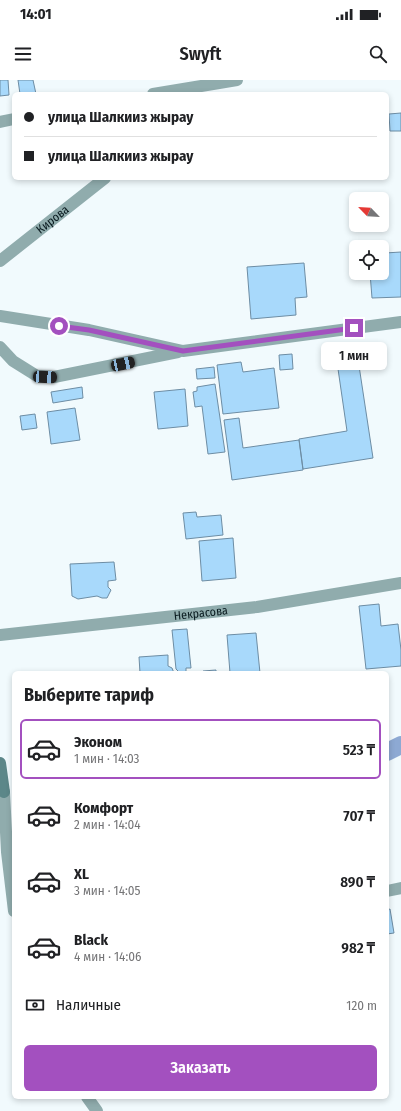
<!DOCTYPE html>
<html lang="ru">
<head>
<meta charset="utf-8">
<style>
  :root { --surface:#fff; --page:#f6f6f6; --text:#202124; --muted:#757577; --line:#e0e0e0; --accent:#a350bf }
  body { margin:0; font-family:"Fira Sans Condensed",sans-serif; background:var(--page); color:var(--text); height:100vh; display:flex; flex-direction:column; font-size:15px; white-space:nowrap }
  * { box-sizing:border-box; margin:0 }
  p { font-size:13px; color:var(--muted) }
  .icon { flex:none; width:22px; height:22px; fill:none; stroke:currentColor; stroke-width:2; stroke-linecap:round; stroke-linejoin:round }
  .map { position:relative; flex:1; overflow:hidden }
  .panel { position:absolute; left:12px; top:591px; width:377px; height:428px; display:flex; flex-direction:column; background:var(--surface); border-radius:6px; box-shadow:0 2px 6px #0003 }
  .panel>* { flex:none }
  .top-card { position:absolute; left:12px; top:12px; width:377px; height:88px; border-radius:6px; box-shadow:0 2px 6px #0003; display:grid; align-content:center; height:88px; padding:0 12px; background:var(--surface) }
  .needle { width:26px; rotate:295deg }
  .tools { position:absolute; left:349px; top:112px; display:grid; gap:8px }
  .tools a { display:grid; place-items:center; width:40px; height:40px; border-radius:6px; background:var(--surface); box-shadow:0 2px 6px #0003; font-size:20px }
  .end { position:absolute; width:18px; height:18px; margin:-9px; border:5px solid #a350bf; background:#fff; box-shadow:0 0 0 2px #fff }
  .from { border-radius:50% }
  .bubble { position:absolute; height:28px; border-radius:6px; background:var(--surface); box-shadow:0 2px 6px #0003; font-size:13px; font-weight:600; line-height:28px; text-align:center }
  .car { position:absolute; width:12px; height:24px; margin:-12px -6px; border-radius:5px; box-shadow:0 0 3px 1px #0007; background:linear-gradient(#222 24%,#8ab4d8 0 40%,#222 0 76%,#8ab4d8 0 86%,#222 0) }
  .top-card b { display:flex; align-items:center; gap:14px; height:38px; font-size:15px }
  .top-card b+b { border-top:1px solid var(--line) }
  .top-card i { width:10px; height:10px; background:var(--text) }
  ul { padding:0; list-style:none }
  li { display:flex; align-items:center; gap:12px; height:60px; margin:0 8px 6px; padding:0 4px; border:2px solid transparent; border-radius:6px }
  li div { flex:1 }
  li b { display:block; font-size:15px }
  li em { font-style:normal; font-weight:600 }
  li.on { border-color:var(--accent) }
  li>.icon { width:36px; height:36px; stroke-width:1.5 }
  h2 { padding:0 12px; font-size:18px; line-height:48px }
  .pay { display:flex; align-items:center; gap:10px; height:44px; padding:0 12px; font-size:15px }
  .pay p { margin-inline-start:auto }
  .action { display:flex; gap:8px; margin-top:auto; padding:8px 12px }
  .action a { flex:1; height:46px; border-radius:6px; background:var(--accent); color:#fff; font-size:16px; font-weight:600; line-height:46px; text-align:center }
  .status { display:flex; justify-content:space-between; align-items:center; height:28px; padding:0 20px; background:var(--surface); direction:ltr }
  .status svg { height:11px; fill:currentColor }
  header { display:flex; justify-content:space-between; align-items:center; height:52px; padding:0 12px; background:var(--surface); font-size:18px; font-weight:600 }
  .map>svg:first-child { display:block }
</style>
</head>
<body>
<div class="status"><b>14:01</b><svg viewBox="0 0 49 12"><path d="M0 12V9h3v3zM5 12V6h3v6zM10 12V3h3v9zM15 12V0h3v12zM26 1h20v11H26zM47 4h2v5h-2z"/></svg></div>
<header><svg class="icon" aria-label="menu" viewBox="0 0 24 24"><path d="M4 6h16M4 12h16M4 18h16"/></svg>Swyft<svg class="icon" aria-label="search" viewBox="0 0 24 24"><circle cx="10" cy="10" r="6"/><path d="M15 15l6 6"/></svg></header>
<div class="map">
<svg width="401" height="1031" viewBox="0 0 401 1031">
  <rect width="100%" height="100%" fill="#f1fafd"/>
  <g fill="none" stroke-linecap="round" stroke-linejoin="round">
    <!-- canal -->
    <path stroke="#8da9d3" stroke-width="18" d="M387 672 401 665"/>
  </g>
  <!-- building -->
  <path fill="#a8d9fb" stroke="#6d8da4" d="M0 0H8L9 15 0 16Z
    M18 0H33L36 14H20Z
    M401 33V51H390L389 34Z
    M401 172V217L372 218 370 193H382V190H385V173Z
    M304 183 307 217 295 218 296 235 251 239 247 187Z
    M356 266 373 378 303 389 299 359 347 351 337 282 342 281 340 269Z
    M292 274 293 289 280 290 279 275Z
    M241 282 243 292 274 288 279 328 223 334 217 285Z
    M214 287 215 298 197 299 196 289Z
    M215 304 225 372 208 374 202 326 195 327 193 312 197 311V307Z
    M82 307 83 318 53 323 51 312Z
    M185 309 188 346 158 349 154 312Z
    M75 328 80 360 51 364 47 332Z
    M35 334 37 348 22 350 20 336Z
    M239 338 243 368 299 360 303 390 232 400 224 340Z
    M196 432 197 437 221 435 223 455 186 459 183 433Z
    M233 458 236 498 202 501 199 461Z
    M114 482 116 500 108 501V507L111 510 107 518H102L97 516 78 519 72 516 70 484Z
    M379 524 381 546 398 544 401 570V586L366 589 359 526Z
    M187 549 191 588H186V593H180L176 589 172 550Z
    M256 553 260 593H230L227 555Z
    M168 575V586L172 588 174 593H140L139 577Z
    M216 590V593H203V591Z
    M390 829 394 853 387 854V830Z"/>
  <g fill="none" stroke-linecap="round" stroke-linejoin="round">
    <!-- street -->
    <g stroke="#90acad" stroke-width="12">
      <path d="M153 14 237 0"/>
      <path d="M0 42 14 39"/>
      <path id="s1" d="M0 181 105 98"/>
      <path d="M0 236 89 250 183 271 401 242"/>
      <path d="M0 267 13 281 37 296 54 297 178 272"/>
      <path id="s2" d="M0 555 257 527 401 503"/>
      <path d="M4 712 7 772 14 831"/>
      <path d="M387 811 401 808"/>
      <path d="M87 1017 97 1031"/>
    </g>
    <!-- secondary -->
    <path stroke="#5c8789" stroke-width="12" d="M0 683 4 712"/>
  </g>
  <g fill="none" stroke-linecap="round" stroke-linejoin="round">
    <!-- route -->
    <path stroke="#a350bf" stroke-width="5" d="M59 246 89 250 183 271 354 248"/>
  </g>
  <g text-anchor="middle" stroke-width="3.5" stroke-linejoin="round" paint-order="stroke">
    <!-- street labels -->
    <g font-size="12" fill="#0a1b20" stroke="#f1fafd">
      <text dy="4" stroke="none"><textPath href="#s1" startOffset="67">Кирова</textPath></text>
      <text dy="4" stroke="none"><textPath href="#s2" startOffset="202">Некрасова</textPath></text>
    </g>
  </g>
</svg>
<div class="tools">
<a><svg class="needle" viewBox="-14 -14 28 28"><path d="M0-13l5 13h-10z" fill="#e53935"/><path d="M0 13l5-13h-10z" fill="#757577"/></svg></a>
<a><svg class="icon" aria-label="locate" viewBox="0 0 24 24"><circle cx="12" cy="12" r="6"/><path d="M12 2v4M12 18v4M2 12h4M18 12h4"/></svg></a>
</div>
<i class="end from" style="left:59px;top:246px"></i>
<i class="end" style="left:354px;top:248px"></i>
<div class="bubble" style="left:321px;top:262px;width:66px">1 мин</div>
<i class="car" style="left:123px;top:284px;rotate:78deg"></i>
<i class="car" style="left:45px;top:297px;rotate:93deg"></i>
<div class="top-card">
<b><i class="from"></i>улица Шалкииз жырау</b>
<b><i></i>улица Шалкииз жырау</b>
</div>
<section class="panel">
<h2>Выберите тариф</h2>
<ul>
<li class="on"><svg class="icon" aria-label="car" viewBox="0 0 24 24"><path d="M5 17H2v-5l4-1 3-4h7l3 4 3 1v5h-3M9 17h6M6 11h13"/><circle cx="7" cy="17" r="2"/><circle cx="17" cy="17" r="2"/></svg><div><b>Эконом</b><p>1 мин · 14:03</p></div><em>523 ₸</em></li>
<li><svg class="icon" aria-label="car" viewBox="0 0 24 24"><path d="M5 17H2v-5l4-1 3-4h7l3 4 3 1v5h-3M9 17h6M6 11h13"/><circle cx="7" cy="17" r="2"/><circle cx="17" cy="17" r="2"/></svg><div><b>Комфорт</b><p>2 мин · 14:04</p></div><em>707 ₸</em></li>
<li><svg class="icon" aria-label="car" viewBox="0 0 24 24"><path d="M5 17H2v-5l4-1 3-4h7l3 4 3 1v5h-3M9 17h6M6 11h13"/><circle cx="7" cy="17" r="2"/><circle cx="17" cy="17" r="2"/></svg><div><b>XL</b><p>3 мин · 14:05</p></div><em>890 ₸</em></li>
<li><svg class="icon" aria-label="car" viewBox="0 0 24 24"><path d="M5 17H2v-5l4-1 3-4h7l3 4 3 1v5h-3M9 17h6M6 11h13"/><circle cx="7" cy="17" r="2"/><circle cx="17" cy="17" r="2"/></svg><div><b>Black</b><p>4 мин · 14:06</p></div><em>982 ₸</em></li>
</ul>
<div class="pay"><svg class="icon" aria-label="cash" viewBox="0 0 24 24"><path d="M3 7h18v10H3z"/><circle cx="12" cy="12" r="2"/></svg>Наличные<p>120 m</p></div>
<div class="action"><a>Заказать</a></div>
</section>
</div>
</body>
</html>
